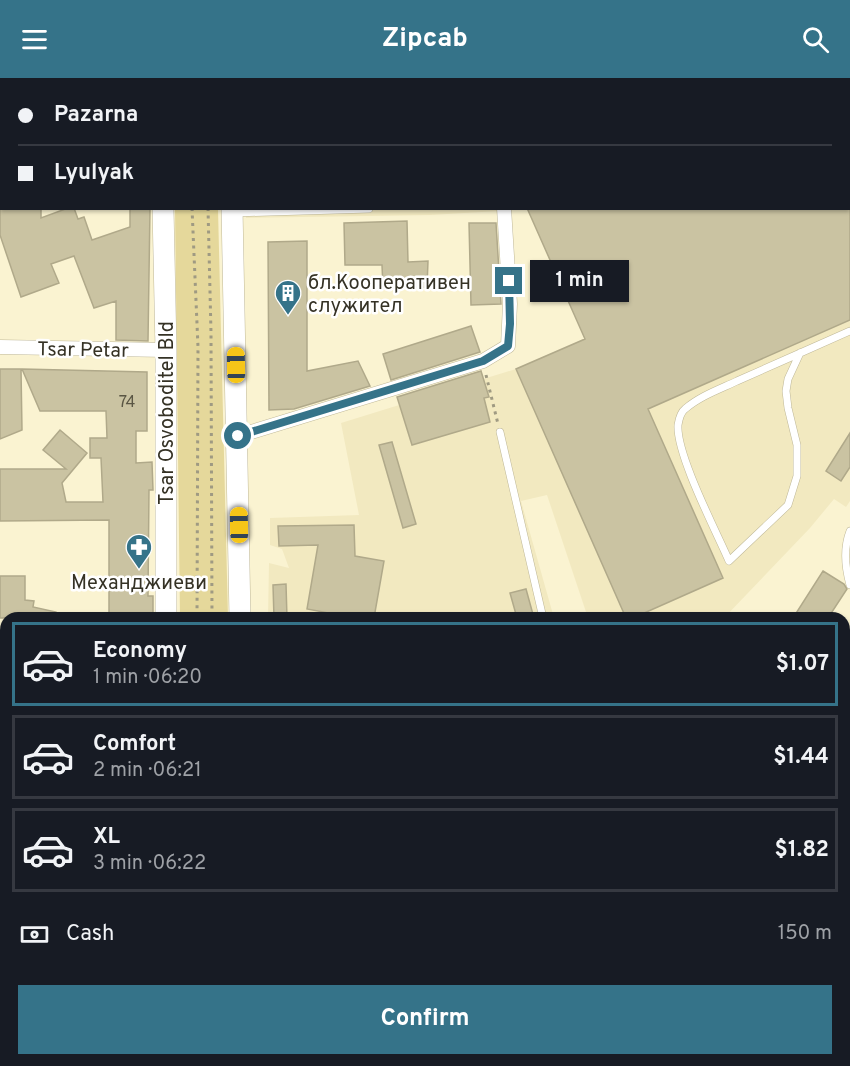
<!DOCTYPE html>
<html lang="en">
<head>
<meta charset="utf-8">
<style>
  :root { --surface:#171b24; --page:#242831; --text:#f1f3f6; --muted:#9ea1a6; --line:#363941; --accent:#357389 }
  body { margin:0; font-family:Overpass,sans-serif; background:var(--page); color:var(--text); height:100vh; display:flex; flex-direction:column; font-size:22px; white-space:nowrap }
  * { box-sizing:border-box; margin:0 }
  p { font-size:20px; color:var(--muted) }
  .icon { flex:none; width:33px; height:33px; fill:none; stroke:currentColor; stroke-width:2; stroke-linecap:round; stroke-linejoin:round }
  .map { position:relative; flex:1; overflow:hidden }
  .details { position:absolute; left:0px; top:534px; width:850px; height:454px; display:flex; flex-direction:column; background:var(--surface); border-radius:18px 18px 0 0; box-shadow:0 2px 4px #0004 }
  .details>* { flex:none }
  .top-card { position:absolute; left:0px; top:0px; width:850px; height:132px; box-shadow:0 2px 4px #0004; display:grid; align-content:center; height:132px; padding:0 18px; background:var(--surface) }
  .end { position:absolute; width:27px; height:27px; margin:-14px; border:8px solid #357389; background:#fff; box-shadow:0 0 0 3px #fff }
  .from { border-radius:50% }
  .bubble { position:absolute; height:42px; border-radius:0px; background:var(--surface); box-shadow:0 2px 4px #0004; font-size:20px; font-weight:700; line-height:42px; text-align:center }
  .car { position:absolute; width:18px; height:36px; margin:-18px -9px; border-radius:8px; box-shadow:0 0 4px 2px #0007; background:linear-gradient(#f5c518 24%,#345 0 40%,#f5c518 0 76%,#345 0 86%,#f5c518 0) }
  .top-card b { display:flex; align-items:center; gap:21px; height:57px; font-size:22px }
  .top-card b+b { border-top:2px solid var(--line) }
  .top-card i { width:15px; height:15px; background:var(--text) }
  ul { padding:10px 0 0; list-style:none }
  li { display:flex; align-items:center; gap:18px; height:84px; margin:0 12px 9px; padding:0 6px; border:3px solid var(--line); border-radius:0px }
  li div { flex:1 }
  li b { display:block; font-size:22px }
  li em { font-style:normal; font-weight:700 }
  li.selected { border-color:var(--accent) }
  li>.icon { width:54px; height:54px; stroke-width:1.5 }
  .pay { display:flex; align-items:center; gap:15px; height:66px; padding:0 18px; font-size:22px }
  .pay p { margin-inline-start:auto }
  .button { display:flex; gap:12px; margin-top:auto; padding:12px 18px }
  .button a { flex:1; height:69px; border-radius:0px; background:var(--accent); color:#fff; font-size:24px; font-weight:700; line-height:69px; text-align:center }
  header { display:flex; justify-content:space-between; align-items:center; height:78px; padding:0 18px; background:var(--accent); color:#fff; font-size:27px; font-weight:700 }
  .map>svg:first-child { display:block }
</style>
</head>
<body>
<header><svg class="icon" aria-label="menu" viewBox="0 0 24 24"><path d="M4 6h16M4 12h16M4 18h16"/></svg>Zipcab<svg class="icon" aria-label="search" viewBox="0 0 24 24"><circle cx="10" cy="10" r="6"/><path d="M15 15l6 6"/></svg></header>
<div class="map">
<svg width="850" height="988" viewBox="0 0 850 988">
  <rect width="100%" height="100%" fill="#faf3d1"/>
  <!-- built -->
  <path fill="#f2e9c0" d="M640 0H850V423L846 429 834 421 810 450 724 540H588L547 417 521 423 554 540H268L269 485 289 490 282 471 270 467V440L359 437 341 345 516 291 639 237 849 130V2L639 1Z
    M498 130 499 133 430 137 246 140V131Z"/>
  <!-- green -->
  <path fill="#e5d89b" d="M175 131H218L228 540H180Z
    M91 983V982L135 983 133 988H90Z
    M203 983H253L252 988H210L205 987Z"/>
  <!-- building -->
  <path fill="#cac3a2" stroke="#b0a98a" stroke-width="1.5" d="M0 130H41V140L68 130H74L78 141 84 139 92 162 130 149V130H150L148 263 116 262V223L94 230 74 178 51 186 59 205 21 219 0 157Z
    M527 130H850V242L648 331 723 500 633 540H626L516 291 585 261Z
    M407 143 408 184 428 183 427 209 383 210 382 187H345L344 145Z
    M469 145H496L501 226 471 227Z
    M307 163V293L358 283 370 308 294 331 269 332 268 164Z
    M471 248 480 274 391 302 383 276Z
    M0 291H21L22 352 0 361Z
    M22 291 147 294V353H136V385L152 384 153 412H149L148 518H153V540H109V442L0 443V391H66L43 372 60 352 87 375 62 405 66 424H103L101 380H90V360H107L106 333H40Z
    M481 293 489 319 484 320 490 344 412 367 397 319Z
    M850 355V389L841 403 826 393Z
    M392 364 416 446 403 450 379 367Z
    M354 447 355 478 384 483 374 540H355L307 531 318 467 279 468 278 448Z
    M823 493 844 506 847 511 828 540H793Z
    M0 498H25V522L34 523 33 529 56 534V540H0Z
    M286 506 287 540H274L273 507Z
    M526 511 534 540H517L510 515Z"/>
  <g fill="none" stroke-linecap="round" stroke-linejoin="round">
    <!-- lane casing -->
    <g stroke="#bfb898" stroke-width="8">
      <path id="lane" d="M620 2 623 0
        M235 135 369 131
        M800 275 788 301 786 313 788 330 797 367V398L788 427 729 483C716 453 676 376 678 347 679 341 681 334 685 331 700 318 720 311 737 303 775 286 812 270 850 253
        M500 354 543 540
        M850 453C843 471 845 489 850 507"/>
    </g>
    <!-- street casing -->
    <g stroke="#bfb898" stroke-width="15">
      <path id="street" d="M311 0 313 2
        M282 2 284 0
        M478 2 479 0
        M0 269 166 272
        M238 358 483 283 508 268 510 226 504 130
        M844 920 850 922
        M264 982 276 988
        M386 988 388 982
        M550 988 552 982
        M724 988 726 982"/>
    </g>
    <!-- secondary casing -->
    <g stroke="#bfb898" stroke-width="20">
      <path id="secondary" d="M0 572 6 573
        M844 712 850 713
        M0 978 6 979
        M18 982 39 988"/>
    </g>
    <!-- primary casing -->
    <g stroke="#bfb898" stroke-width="22">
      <path id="primary" d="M160 0V2
        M229 0V2
        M163 130 166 272V540
        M232 130 240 540
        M74 988 76 982
        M148 988 149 982"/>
    </g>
    <!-- path -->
    <path stroke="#9f9a82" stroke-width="3" stroke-dasharray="3 4.5" stroke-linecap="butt" d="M191 0V2
      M204 0V2
      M365 0V2
      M381 2 382 0
      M192 130 198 269 197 540
      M208 130 211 255 212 540
      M486 297 498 346
      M197 982 200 988
      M108 988 109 982
      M111 988 113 982"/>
    <!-- lane -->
    <use href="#lane" stroke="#fff" stroke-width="7"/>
    <!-- street -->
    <use href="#street" stroke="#fff" stroke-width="14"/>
    <!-- secondary -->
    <use href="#secondary" stroke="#fff" stroke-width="18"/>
    <!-- primary -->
    <use href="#primary" stroke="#fff" stroke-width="21"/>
  </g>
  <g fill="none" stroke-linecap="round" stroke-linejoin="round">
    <!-- route -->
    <path stroke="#357389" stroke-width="8" d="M238 358 483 283 508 268 510 246 509 203"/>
  </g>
  <!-- icons -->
  <defs>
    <g id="building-pin" transform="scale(1.35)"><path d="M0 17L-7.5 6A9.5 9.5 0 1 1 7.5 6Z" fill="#357389" stroke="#fff"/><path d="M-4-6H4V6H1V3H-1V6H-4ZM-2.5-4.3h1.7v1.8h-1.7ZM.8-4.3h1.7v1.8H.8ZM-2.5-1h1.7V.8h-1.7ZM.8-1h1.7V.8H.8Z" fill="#fff"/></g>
    <g id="pharmacy-pin" transform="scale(1.35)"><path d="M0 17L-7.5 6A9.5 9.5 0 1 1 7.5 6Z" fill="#357389" stroke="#fff"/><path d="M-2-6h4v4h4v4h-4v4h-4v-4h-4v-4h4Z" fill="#fff"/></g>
  </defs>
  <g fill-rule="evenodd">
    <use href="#building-pin" x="288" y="215"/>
    <use href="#pharmacy-pin" x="139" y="469"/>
  </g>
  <g text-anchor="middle" stroke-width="5" stroke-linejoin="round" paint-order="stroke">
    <!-- number labels -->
    <g font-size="16" fill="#5a5644">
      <text x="127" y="329">74</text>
    </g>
    <!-- poi labels -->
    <g font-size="20" fill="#353225" stroke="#fff" text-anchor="start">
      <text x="308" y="211">бл.Кооперативен<tspan x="308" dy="23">служител</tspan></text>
      <text x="139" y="511" text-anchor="middle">Механджиеви</text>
    </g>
    <!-- street labels -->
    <g font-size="20" fill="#353225" stroke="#fff">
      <text transform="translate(83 271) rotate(1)" y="7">Tsar Petar</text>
      <text transform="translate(166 335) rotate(-90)" y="7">Tsar Osvoboditel Bld</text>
    </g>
  </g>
</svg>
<i class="end from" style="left:238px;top:358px"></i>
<i class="end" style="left:509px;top:203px"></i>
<div class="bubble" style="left:530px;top:182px;width:99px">1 min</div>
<i class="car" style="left:236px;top:287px;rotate:359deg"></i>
<i class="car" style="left:239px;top:447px;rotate:359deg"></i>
<div class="top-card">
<b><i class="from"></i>Pazarna</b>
<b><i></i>Lyulyak</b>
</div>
<section class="details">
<ul>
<li class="selected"><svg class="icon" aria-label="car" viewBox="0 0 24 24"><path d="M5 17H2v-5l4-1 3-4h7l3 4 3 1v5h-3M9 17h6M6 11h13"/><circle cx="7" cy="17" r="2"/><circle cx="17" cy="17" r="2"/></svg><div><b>Economy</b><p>1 min · 06:20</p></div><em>$1.07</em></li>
<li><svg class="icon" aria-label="car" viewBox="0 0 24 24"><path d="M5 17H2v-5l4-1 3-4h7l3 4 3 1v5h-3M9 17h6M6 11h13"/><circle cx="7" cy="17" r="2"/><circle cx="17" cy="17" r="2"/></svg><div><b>Comfort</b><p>2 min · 06:21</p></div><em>$1.44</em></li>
<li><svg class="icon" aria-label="car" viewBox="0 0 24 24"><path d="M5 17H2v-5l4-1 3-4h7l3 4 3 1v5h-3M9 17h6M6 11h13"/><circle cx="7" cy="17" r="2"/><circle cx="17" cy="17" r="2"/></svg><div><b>XL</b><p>3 min · 06:22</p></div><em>$1.82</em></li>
</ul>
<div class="pay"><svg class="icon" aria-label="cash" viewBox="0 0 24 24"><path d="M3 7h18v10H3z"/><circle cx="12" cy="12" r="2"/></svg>Cash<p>150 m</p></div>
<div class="button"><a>Confirm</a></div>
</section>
</div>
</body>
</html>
